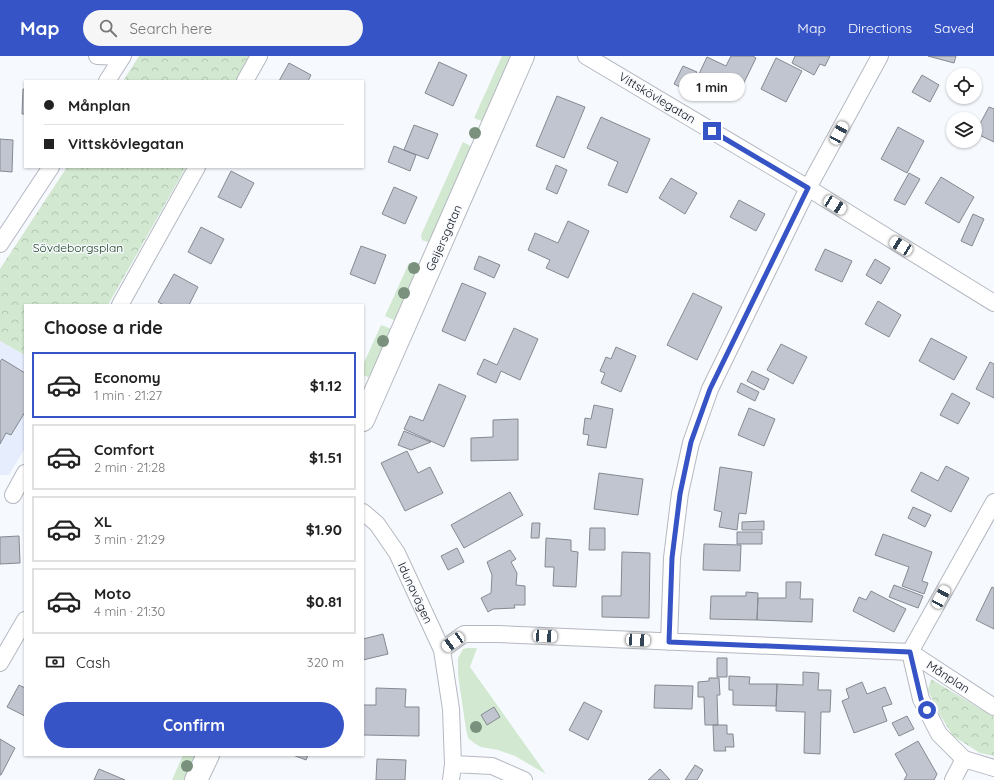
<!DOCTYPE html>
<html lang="en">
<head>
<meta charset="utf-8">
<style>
  :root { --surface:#fff; --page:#f6f6f6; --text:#222; --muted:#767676; --line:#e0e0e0; --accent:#3654c6 }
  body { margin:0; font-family:Quicksand,sans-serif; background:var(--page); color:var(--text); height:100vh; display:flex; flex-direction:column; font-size:15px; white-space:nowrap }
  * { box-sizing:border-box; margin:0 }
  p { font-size:13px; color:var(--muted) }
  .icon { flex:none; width:22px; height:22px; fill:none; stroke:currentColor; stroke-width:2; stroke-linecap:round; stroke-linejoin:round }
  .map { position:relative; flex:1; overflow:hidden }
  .details { position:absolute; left:24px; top:248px; width:340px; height:452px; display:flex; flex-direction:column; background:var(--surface); border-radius:0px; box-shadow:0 1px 3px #0004 }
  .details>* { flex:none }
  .top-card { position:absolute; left:24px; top:24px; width:340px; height:88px; border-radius:0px; box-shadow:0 1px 3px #0004; display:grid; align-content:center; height:88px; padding:0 20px; background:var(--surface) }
  .tools { position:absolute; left:946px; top:12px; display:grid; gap:8px }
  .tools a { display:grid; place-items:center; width:36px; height:36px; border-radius:50%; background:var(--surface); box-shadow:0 1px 3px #0004; font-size:20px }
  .end { position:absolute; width:18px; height:18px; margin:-9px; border:5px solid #3654c6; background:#fff; box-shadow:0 0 0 2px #fff }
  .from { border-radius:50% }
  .bubble { position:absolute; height:28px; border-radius:14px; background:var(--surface); box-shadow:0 1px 3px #0004; font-size:13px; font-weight:700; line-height:28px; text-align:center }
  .car { position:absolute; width:12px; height:24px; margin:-12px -6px; border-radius:5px; box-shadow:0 0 3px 1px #0007; background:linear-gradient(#fff 24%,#345 0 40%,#fff 0 76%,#345 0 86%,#fff 0) }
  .top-card b { display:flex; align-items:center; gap:14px; height:38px; font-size:15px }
  .top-card b+b { border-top:1px solid var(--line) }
  .top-card i { width:10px; height:10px; background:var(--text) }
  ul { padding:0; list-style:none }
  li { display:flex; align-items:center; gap:12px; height:66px; margin:0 8px 6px; padding:0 12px; border:2px solid var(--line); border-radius:0px }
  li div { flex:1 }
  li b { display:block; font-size:15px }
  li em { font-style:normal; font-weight:700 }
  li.selected { border-color:var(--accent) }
  li>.icon { width:36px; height:36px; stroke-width:1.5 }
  h2 { padding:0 20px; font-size:18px; line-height:48px }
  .pay { display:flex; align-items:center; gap:10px; height:44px; padding:0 20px; font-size:15px }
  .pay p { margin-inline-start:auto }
  .button { display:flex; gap:8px; margin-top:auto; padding:8px 20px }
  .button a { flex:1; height:46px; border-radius:24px; background:var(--accent); color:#fff; font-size:16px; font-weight:700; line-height:46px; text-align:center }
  header { display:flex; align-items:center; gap:24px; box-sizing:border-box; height:56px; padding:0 20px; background:var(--accent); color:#fff }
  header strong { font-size:19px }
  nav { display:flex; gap:22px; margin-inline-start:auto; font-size:14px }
  .search { width:280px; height:36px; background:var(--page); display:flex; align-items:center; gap:10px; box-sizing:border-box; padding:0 14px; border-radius:22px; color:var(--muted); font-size:15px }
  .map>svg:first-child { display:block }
</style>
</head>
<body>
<header>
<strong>Map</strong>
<div class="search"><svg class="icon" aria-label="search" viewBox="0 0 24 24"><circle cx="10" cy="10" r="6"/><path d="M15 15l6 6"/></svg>Search here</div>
<nav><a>Map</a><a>Directions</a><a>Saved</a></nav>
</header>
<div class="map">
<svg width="994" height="724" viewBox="0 0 994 724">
  <defs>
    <pattern id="park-crowns" width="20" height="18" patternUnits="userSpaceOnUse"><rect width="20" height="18" fill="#d2e8d0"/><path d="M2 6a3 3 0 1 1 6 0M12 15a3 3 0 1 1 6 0" fill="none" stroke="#b3c6b2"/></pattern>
  </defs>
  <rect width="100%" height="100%" fill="#f6f9fe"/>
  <!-- built -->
  <path fill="#e6edfd" d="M0 285 25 299V392L9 419H0Z"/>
  <!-- green -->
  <path fill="#d2e8d0" d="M502 0H512L484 66 474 62Z
    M463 86 473 91 430 187 422 184 421 179Z
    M409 207 419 211 396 265 385 260Z
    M381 269 392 273 371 319 368 321 363 319V309Z
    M468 592H477L470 611 546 718 515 700 498 694 481 691 474 687 468 682 466 673 458 619V602L463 593Z
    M183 699H197L185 724H172Z"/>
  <!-- park -->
  <path fill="url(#park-crowns)" d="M139 0H249L235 25H123Z
    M67 111H186L108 249H25V299L0 285V213Z
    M931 623 994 661V700L980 697 953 680 938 656 928 634Z"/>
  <!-- building -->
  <path fill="#c1c5cf" stroke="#858991" d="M731 0H753L756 2 736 43 706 28 708 23 699 18 707 1 726 10Z
    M795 0H830L825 10 820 8 814 19 792 7Z
    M928 0H956L954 7Z
    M776 2 802 15 786 46 761 33Z
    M439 6 467 19 453 50 425 37Z
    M289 7 311 19 308 25H279Z
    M683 10 697 16 688 35 674 28Z
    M922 19 939 29 930 46 912 36Z
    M23 33H25V58H22Z
    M557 40 585 51 564 102 536 90Z
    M989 51 994 53V86L975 77Z
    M601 61 650 83 627 137 608 129 618 106 587 92Z
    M414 69 438 78 428 103 404 94Z
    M898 71 924 85 907 117 881 103Z
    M0 83 13 84 12 116 0 115Z
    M394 90 416 99 410 115 388 106Z
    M556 109 567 114 557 138 546 133Z
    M231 115 254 127 241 152 218 141Z
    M909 117 920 123 905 149 894 144Z
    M941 121 974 141 959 167 925 147Z
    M671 122 697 137 685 158 659 142Z
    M394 131 417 141 405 168 382 158Z
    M739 144 765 158 756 175 730 161Z
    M973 158 984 163 972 190 961 185Z
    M568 165 589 175 568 222 546 212 550 204 528 194 535 177 558 187Z
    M201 171 224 183 211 208 188 196Z
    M361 190 386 199 375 228 350 218Z
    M825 193 852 205 842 226 815 214Z
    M479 200 500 209 494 222 474 213Z
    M875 203 890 212 881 228 866 219Z
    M174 218 198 231 189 249H164L158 246Z
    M462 227 486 237 465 285 442 275Z
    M693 237 722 251 697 304 667 289Z
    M878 245 901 259 889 281 865 268Z
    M514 272 538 283 520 324 501 315 496 327 477 318 484 303 497 309Z
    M931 282 967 301 954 324 919 305Z
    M781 288 807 301 793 328 767 314Z
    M616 291 636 300 621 336 601 327 605 317 600 315 606 301 611 303Z
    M2 303 25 317V356L11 379 6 377 0 388V306Z
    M990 306 994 308V342L976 333Z
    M752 315 769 323 764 334 747 325Z
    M741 327 759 336 755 345 737 336Z
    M439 328 466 340 444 391 404 373 410 360 423 365Z
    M952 337 970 347 958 368 940 359Z
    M594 349 613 353 606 392 587 389 589 379 583 378 585 362 591 363Z
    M749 352 775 363 764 390 738 379Z
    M518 363V404L471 405V382L493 381V364Z
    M404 375 431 386 411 394 398 389Z
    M407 395 418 417 430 411 443 437 405 455 381 407Z
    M946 410 969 422 951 456 911 435 921 416 938 425Z
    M720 411 752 416 746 458 739 457 737 474 719 471 722 456 714 454Z
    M599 417 643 423 638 459 594 453Z
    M510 436 523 459 464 492 451 469Z
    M913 451 931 459 925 471 908 462Z
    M764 465V474H742V466Z
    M532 467H540L539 482H531Z
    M590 472H605V494H589Z
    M737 476H762V488H737Z
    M883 478 932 496 922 525 928 527 924 538 902 530 909 511 875 499Z
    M19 480 20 507 0 508V481Z
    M546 482 571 484V495L578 496 576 531 553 530 554 511H545Z
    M704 488 741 489 740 515 703 514Z
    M457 492 464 506 448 514 441 500Z
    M510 494 516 503 511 506 517 517 516 529 525 530V549H514L515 552 493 553 488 556 481 542 491 537 492 519 487 506Z
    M622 496 650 497 649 562 602 561V540H621Z
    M786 526H801L800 543H813L812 566 757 564 758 542H786Z
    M894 529 923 540 918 552 889 541Z
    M992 531 994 532V573L976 564Z
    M871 535 906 553 894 576 853 555 859 541 866 544Z
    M746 536 758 537 757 564 710 563 711 540H746Z
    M383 578 388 598 363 604V583Z
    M717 602H727V621H717Z
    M803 616 819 617 818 634H831L830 656H821L820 698 804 697 805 656 776 655 777 628 803 629Z
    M729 620 750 621 749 628H777L776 650 733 649V634H729Z
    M709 622H719L720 639H717L718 669H705L704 641H698V626L709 625Z
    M862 626 867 638 885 631 892 648 882 651 887 665 854 677 842 645 849 642 846 633Z
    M19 629 25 632V660L7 651Z
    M655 629 693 630 692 653 654 652Z
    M376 632 406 633 405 651H419V680L363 679V649H376Z
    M584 646 602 655 588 684 569 674Z
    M494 651 500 661 487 669 481 659Z
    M907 660 914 673 899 680 892 667Z
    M713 669H727V678H733L734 691H725L726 695H714Z
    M0 683 15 692 1 719H0Z
    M918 685 937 718 934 724H904L907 719 895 698Z
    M293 699H308L306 704Z
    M377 703 406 704 405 724H376Z
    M695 709 703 714 697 724H685Z
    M99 713 125 724H94Z
    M660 713 670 724H648Z"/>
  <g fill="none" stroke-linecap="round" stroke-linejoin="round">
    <!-- street casing -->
    <g stroke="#b4b8c1" stroke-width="18">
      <path id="street" d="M97 0 122 1
        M586 0 808 132 994 247
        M107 25 123 0
        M245 25 259 0
        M0 188 51 111
        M120 249 197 111
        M13 439 25 417
        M363 456 377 468 397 497 442 594 451 653 453 708 451 724
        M669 586 672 502 680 437 691 387 710 333 808 132 880 0
        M442 594 464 578H498L910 596
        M910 596 994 446
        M910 596 921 643 939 678 964 703 994 712
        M910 596 994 651
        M0 607 25 564
        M453 708 492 710 524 724
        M953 724 964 703"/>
    </g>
    <!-- secondary casing -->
    <g stroke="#b4b8c1" stroke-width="24">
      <path id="secondary" d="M363 364 523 0
        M196 724 208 699"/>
    </g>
    <!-- street -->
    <use href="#street" stroke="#fff" stroke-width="16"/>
    <!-- secondary -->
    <use href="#secondary" stroke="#fff" stroke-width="22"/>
  </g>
  <!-- trees -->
  <g fill="#7a927d">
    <circle cx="475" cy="77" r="6"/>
    <circle cx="414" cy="212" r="6"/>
    <circle cx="404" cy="237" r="6"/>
    <circle cx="383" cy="285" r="6"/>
    <circle cx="476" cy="671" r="6"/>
    <circle cx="187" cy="710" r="6"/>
  </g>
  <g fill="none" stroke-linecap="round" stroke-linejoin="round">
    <!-- route -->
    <path stroke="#3654c6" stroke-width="5" d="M712 75 808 132 710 333 691 386 680 438 672 502 669 586 910 596 921 643 927 654"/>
  </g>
  <g text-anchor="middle" stroke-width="3" stroke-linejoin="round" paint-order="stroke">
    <!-- street labels -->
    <g font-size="12" fill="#0f1013" stroke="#f6f9fe">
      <text transform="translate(657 42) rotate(31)" y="4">Vittskövlegatan</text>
      <text transform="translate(444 182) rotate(-66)" y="4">Geijersgatan</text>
      <text transform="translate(415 537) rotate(65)" y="4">Idunavägen</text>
      <text transform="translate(948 621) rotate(33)" y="4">Månplan</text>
    </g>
    <!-- park labels -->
    <g font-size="12" fill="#143d14" stroke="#f6f9fe">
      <text x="78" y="196">Sövdeborgsplan</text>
    </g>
  </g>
</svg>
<div class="tools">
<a><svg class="icon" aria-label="locate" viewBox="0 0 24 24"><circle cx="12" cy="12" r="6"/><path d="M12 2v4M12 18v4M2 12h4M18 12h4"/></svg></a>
<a><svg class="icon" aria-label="layers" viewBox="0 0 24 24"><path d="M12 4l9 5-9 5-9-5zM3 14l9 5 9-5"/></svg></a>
</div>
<i class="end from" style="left:927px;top:654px"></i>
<i class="end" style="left:712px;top:75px"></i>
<div class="bubble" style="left:679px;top:17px;width:66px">1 min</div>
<i class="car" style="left:839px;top:77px;rotate:29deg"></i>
<i class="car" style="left:835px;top:149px;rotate:122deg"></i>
<i class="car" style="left:901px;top:190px;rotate:302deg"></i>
<i class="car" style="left:941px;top:541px;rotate:29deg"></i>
<i class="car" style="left:545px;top:580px;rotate:93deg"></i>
<i class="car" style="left:638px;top:584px;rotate:93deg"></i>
<i class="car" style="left:453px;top:586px;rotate:235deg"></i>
<div class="top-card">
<b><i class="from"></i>Månplan</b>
<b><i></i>Vittskövlegatan</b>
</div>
<section class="details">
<h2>Choose a ride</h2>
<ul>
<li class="selected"><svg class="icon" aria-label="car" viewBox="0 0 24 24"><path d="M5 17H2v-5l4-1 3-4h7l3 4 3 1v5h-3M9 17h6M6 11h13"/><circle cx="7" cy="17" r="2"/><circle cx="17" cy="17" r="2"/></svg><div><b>Economy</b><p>1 min · 21:27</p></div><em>$1.12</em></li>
<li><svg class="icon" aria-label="car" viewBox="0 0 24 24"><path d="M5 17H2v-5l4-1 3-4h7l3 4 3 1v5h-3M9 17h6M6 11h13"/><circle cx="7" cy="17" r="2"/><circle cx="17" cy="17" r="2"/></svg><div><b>Comfort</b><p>2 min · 21:28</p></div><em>$1.51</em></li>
<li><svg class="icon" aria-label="car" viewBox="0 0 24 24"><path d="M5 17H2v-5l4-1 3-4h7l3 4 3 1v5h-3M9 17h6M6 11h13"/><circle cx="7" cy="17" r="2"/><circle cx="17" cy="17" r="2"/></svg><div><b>XL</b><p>3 min · 21:29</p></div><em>$1.90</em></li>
<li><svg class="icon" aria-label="car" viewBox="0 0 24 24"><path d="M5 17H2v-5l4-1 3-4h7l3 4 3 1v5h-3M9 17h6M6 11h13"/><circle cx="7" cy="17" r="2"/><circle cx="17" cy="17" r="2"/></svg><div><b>Moto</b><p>4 min · 21:30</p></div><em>$0.81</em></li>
</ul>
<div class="pay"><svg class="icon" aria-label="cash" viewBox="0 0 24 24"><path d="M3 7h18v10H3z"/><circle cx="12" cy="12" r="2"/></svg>Cash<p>320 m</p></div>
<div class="button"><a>Confirm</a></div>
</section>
</div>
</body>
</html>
